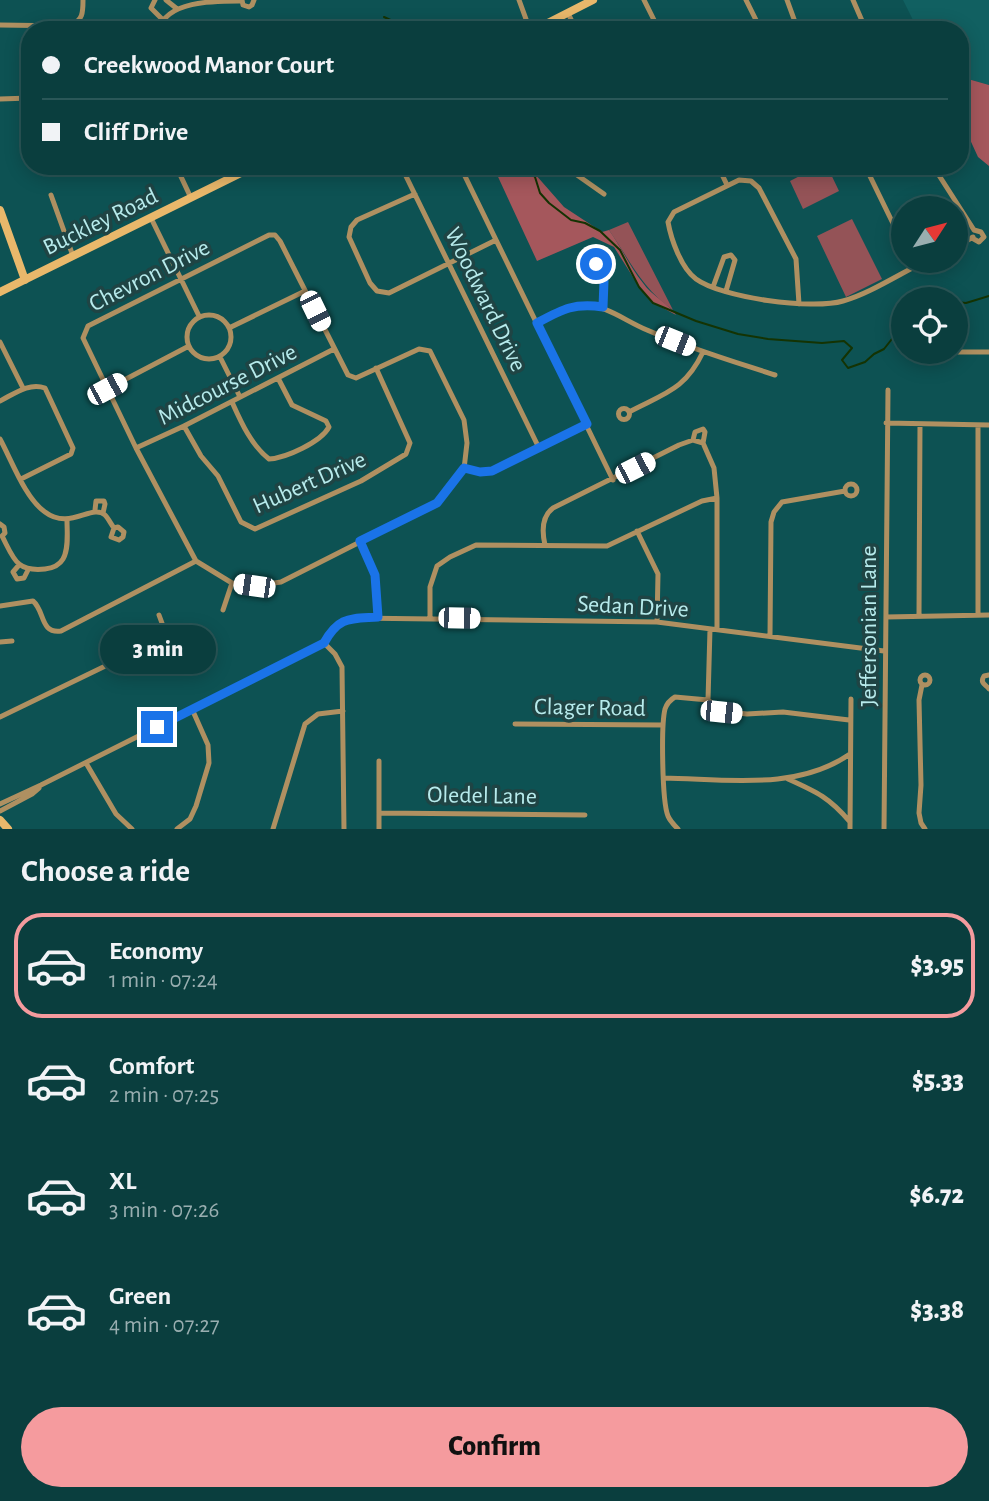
<!DOCTYPE html>
<html lang="en">
<head>
<meta charset="utf-8">
<style>
  :root { --surface:#0a3e3e; --page:#184949; --text:#f1f3f6; --muted:#99aeb0; --line:#2a5758; --accent:#f59b9e }
  body { margin:0; font-family:"Alegreya Sans",sans-serif; background:var(--page); color:var(--text); height:100vh; display:flex; flex-direction:column; font-size:26px; white-space:nowrap }
  * { box-sizing:border-box; margin:0 }
  p { font-size:23px; color:var(--muted) }
  .icon { flex:none; width:38px; height:38px; fill:none; stroke:currentColor; stroke-width:2; stroke-linecap:round; stroke-linejoin:round }
  .map { position:relative; height:829px; overflow:hidden }
  .sheet { display:flex; flex-direction:column; background:var(--surface); flex:1 }
  .sheet>* { flex:none }
  .top-card { position:absolute; left:21px; top:21px; width:948px; height:154px; border-radius:28px; box-shadow:0 4px 18px #0003,0 0 0 2px var(--line); display:grid; align-content:center; height:154px; padding:0 21px; background:var(--surface) }
  .needle { width:46px; rotate:54deg }
  .tools { position:absolute; left:891px; top:196px; display:grid; gap:14px }
  .tools a { display:grid; place-items:center; width:77px; height:77px; border-radius:50%; background:var(--surface); box-shadow:0 4px 18px #0003,0 0 0 2px var(--line); font-size:35px }
  .end { position:absolute; width:32px; height:32px; margin:-16px; border:9px solid #1a73e8; background:#fff; box-shadow:0 0 0 4px #fff }
  .from { border-radius:50% }
  .bubble { position:absolute; height:49px; border-radius:24px; background:var(--surface); box-shadow:0 4px 18px #0003,0 0 0 2px var(--line); font-size:23px; font-weight:800; line-height:49px; text-align:center }
  .car { position:absolute; width:21px; height:42px; margin:-21px -10px; border-radius:9px; box-shadow:0 0 5px 2px #0007; background:linear-gradient(#fff 24%,#345 0 40%,#fff 0 76%,#345 0 86%,#fff 0) }
  .top-card b { display:flex; align-items:center; gap:24px; height:66px; font-size:26px }
  .top-card b+b { border-top:2px solid var(--line) }
  .top-card i { width:18px; height:18px; background:var(--text) }
  ul { padding:0; list-style:none }
  li { display:flex; align-items:center; gap:21px; height:105px; margin:0 14px 10px; padding:0 7px; border:4px solid transparent; border-radius:28px }
  li div { flex:1 }
  li b { display:block; font-size:26px }
  li em { font-style:normal; font-weight:800 }
  li.selected { border-color:var(--accent) }
  li>.icon { width:63px; height:63px; stroke-width:1.5 }
  h2 { padding:0 21px; font-size:32px; line-height:84px }
  .primary-button { display:flex; gap:14px; margin-top:auto; padding:14px 21px }
  .primary-button a { flex:1; height:80px; border-radius:42px; background:var(--accent); color:#111; font-size:28px; font-weight:800; line-height:80px; text-align:center }
  .map>svg:first-child { display:block }
</style>
</head>
<body>
<div class="map">
<svg width="989" height="829" viewBox="0 0 989 829">
  <rect width="100%" height="100%" fill="#0d5253"/>
  <!-- built -->
  <path fill="#116061" d="M903 0H989V85L961 77V30H918Z"/>
  <!-- green -->
  <path fill="#945357" d="M819 166H827L839 191 803 209 790 181Z
    M852 219 882 279 846 297 817 236Z
    M628 222 673 310C643 290 629 259 609 230Z"/>
  <!-- forest -->
  <path fill="#a5575c" d="M961 77 989 85V166L978 157 961 120Z
    M493 166H528L564 207 602 232 609 230C621 247 630 267 643 283 651 295 670 305 676 315L652 302 638 285 614 247 593 237 537 261Z"/>
  <g fill="none" stroke-linecap="round" stroke-linejoin="round">
    <!-- stream -->
    <path stroke="#143303" stroke-width="2" d="M384 17 406 27 420 30
      M524 166 535 177 540 193 549 203 571 220 585 223 600 231 620 250 639 287 653 303 696 321 738 334 768 339 822 343 844 341 852 348 842 360 848 368 865 362 874 354 884 349 903 325
      M956 302 966 303 989 296"/>
    <!-- street -->
    <path stroke="#af9061" stroke-width="5" d="M155 0 151 8 163 20
      M166 0 176 8
      M242 0 243 5 249 7 252 5 254 0
      M519 0 530 30
      M644 0 659 30
      M746 0 761 30
      M787 0 798 30
      M853 0 866 30
      M568 13 576 30
      M0 25 70 26C83 20 83 13 83 0
      M159 30C166 0 216 1 242 1
      M712 30 723 25 728 30
      M0 99 30 98
      M176 166 191 198
      M401 166 539 448
      M460 166 613 480
      M571 166 577 175 604 194
      M718 166 727 185
      M865 166 903 244
      M933 166 974 230
      M415 194 357 220 351 227 349 237 370 283 377 291 389 293 496 240
      M51 195 73 256
      M151 218 199 316
      M269 235H275L280 241 348 375 356 378 419 349 430 351 464 420 467 443 464 469 437 503 281 582 254 586 232 583 196 561 136 448 83 338 88 326Z
      M972 238 979 242 984 237 981 232 974 230
      M956 247 973 237
      M586.5 268a5.5 5.5 0 1 1 11 0a5.5 5.5 0 1 1-11 0Z
      M597 271C608 282 605 294 603 308
      M713 287 724 257 731 255 735 260 726 291
      M799 304 796 259 759 188 751 181 739 180 674 212 668 222C671 239 681 268 696 279 722 298 812 310 843 301 869 294 901 273 926 261
      M187 337a22 22 0 1 1 44 0a22 22 0 1 1-44 0Z
      M538 323C552 315 566 306 582 305 607 305 625 321 647 330 688 348 732 361 775 375
      M229 328 305 291
      M0 342 23 388
      M958 352H989
      M220 357 240 397
      M107 389 189 346
      M0 401C14 394 29 382 45 388L73 448 71 454 21 479
      M232 402C241 422 251 445 269 459 286 458 321 442 329 427L326 421 292 405 278 378
      M618.5 414a5.5 5.5 0 1 1 11 0a5.5 5.5 0 1 1-11 0Z
      M629 412C665 393 685 390 703 352
      M886 423 989 425
      M184 426 201 456 218 476 241 522 255 529 361 481 406 454 410 443 376 368
      M0 439C12 461 25 498 45 512 70 531 92 503 105 515 108 518 111 524 114 528L118 527 124 532 123 537 119 540 111 537 114 528
      M693 440 695 432 703 429 705 432 703 443
      M136 448 184 426 334 349
      M464 469 480 472 492 471 587 423
      M845 490a6 6 0 1 1 12 0a6 6 0 1 1-12 0Z
      M95 510 96 501H104L105 504 103 513
      M0 524 4 527 5 533 2 536C14 559 16 572 45 569 53 568 59 566 63 559 69 549 67 532 67 521
      M637 531 658 574 657 622
      M360 542 375 575 378 617
      M545 545C542 532 541 517 553 508L679 445 693 440 703 443 714 468 717 498V629
      M19 565 13 572 17 579 24 578 28 570
      M0 606 33 601C45 611 40 634 61 631L196 561
      M223 610 232 583
      M919 615 920 424
      M978 615V425
      M430 617V587L437 566 450 557 476 545 607 546 702 501 717 498
      M886 617 989 615
      M770 636 771 522 774 512 782 502 845 491
      M0 642 12 641
      M324 643 335 654 342 667 344 829
      M920 680a5 5 0 1 1 10 0a5 5 0 1 1-10 0Z
      M989 675 984 676C979 684 987 685 989 689
      M922 685 919 700 921 785 919 813 921 823 925 829
      M708 700 710 629
      M0 717 159 640 166 634 159 615
      M515 724 662 725
      M86 763 116 814 132 829
      M664 778C726 779 797 791 850 754
      M788 779C817 792 830 798 850 822
      M0 804 41 785 324 643C332 628 338 623 355 618L657 622 884 651
      M0 811 32 794 39 788
      M379 813 585 815
      M177 829 190 819 196 806 209 763 208 745 192 709
      M273 829 305 724 318 714 343 711
      M379 829V761
      M678 829C674 825 670 821 668 816 662 802 661 725 665 709 667 703 670 700 675 697L708 700 721 711 747 714 783 712 849 720
      M850 829 851 699
      M884 829 888 390"/>
    <!-- secondary -->
    <path stroke="#e9b86b" stroke-width="8" d="M534 30 593 0
      M0 210 25 280
      M0 292 255 166
      M0 820 8 829"/>
  </g>
  <g fill="none" stroke-linecap="round" stroke-linejoin="round">
    <!-- route -->
    <path stroke="#1a73e8" stroke-width="9" d="M157 727 324 643C339 616 350 619 378 617L375 575 360 541 437 503 464 468 480 472 492 471 587 424 537 323C563 309 573 303 603 307L604 281 597 271 596 264"/>
  </g>
  <g text-anchor="middle" stroke-width="7" stroke-linejoin="round" paint-order="stroke">
    <!-- street labels -->
    <g font-size="24" fill="#b7ebec" stroke="#1f4444">
      <text transform="translate(100 221) rotate(-26)" y="8">Buckley Road</text>
      <text transform="translate(149 275) rotate(-27)" y="8">Chevron Drive</text>
      <text transform="translate(486 299) rotate(64)" y="8">Woodward Drive</text>
      <text transform="translate(227 384) rotate(-27)" y="8">Midcourse Drive</text>
      <text transform="translate(309 482) rotate(-24)" y="8">Hubert Drive</text>
      <text transform="translate(633 606) rotate(3)" y="8">Sedan Drive</text>
      <text transform="translate(868 626) rotate(-90)" y="8">Jeffersonian Lane</text>
      <text transform="translate(590 707) rotate(1)" y="8">Clager Road</text>
      <text transform="translate(482 795) rotate(1)" y="8">Oledel Lane</text>
    </g>
  </g>
</svg>
<div class="tools">
<a><svg class="needle" viewBox="-14 -14 28 28"><path d="M0-13l5 13h-10z" fill="#e53935"/><path d="M0 13l5-13h-10z" fill="#99aeb0"/></svg></a>
<a><svg class="icon" aria-label="locate" viewBox="0 0 24 24"><circle cx="12" cy="12" r="6"/><path d="M12 2v4M12 18v4M2 12h4M18 12h4"/></svg></a>
</div>
<i class="end from" style="left:596px;top:264px"></i>
<i class="end" style="left:157px;top:727px"></i>
<div class="bubble" style="left:100px;top:625px;width:116px">3 min</div>
<i class="car" style="left:315px;top:311px;rotate:154deg"></i>
<i class="car" style="left:675px;top:341px;rotate:112deg"></i>
<i class="car" style="left:107px;top:389px;rotate:62deg"></i>
<i class="car" style="left:635px;top:468px;rotate:63deg"></i>
<i class="car" style="left:254px;top:586px;rotate:278deg"></i>
<i class="car" style="left:459px;top:618px;rotate:91deg"></i>
<i class="car" style="left:721px;top:712px;rotate:96deg"></i>
<div class="top-card">
<b><i class="from"></i>Creekwood Manor Court</b>
<b><i></i>Cliff Drive</b>
</div>
</div>
<section class="sheet">
<h2>Choose a ride</h2>
<ul>
<li class="selected"><svg class="icon" aria-label="car" viewBox="0 0 24 24"><path d="M5 17H2v-5l4-1 3-4h7l3 4 3 1v5h-3M9 17h6M6 11h13"/><circle cx="7" cy="17" r="2"/><circle cx="17" cy="17" r="2"/></svg><div><b>Economy</b><p>1 min · 07:24</p></div><em>$3.95</em></li>
<li><svg class="icon" aria-label="car" viewBox="0 0 24 24"><path d="M5 17H2v-5l4-1 3-4h7l3 4 3 1v5h-3M9 17h6M6 11h13"/><circle cx="7" cy="17" r="2"/><circle cx="17" cy="17" r="2"/></svg><div><b>Comfort</b><p>2 min · 07:25</p></div><em>$5.33</em></li>
<li><svg class="icon" aria-label="car" viewBox="0 0 24 24"><path d="M5 17H2v-5l4-1 3-4h7l3 4 3 1v5h-3M9 17h6M6 11h13"/><circle cx="7" cy="17" r="2"/><circle cx="17" cy="17" r="2"/></svg><div><b>XL</b><p>3 min · 07:26</p></div><em>$6.72</em></li>
<li><svg class="icon" aria-label="car" viewBox="0 0 24 24"><path d="M5 17H2v-5l4-1 3-4h7l3 4 3 1v5h-3M9 17h6M6 11h13"/><circle cx="7" cy="17" r="2"/><circle cx="17" cy="17" r="2"/></svg><div><b>Green</b><p>4 min · 07:27</p></div><em>$3.38</em></li>
</ul>
<div class="primary-button"><a>Confirm</a></div>
</section>
</body>
</html>
